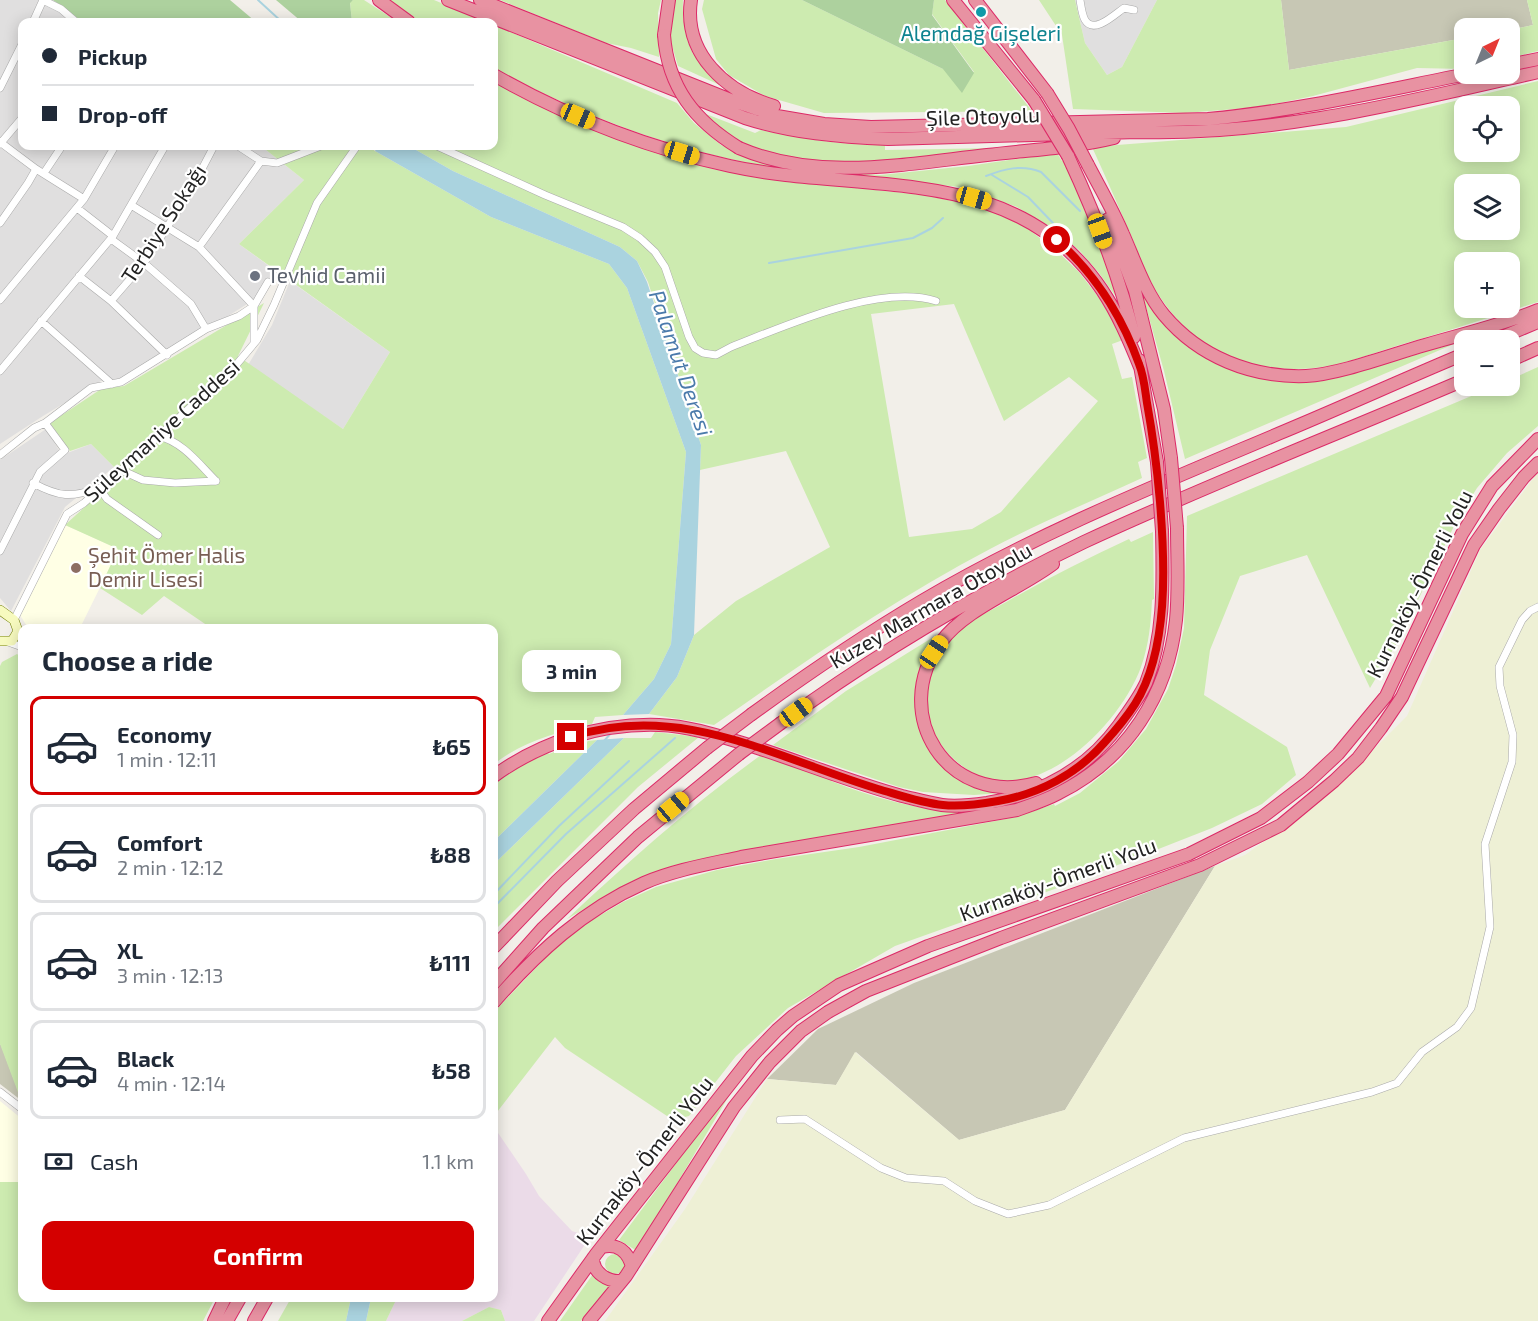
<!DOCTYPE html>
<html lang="en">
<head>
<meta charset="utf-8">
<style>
  :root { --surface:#fff; --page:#f6f6f7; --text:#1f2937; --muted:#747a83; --line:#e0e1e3; --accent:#d40000 }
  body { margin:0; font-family:"Exo 2",sans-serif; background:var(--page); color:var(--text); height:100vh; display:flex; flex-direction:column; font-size:22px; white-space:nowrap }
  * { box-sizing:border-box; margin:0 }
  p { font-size:20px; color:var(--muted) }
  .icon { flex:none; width:33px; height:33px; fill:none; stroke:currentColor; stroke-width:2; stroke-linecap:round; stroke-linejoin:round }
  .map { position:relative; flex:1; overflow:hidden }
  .details { position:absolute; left:18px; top:624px; width:480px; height:678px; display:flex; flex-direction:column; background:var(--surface); border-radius:12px; box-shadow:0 3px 15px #0003 }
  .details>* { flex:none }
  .banner { position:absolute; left:18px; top:18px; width:480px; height:132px; border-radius:12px; box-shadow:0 3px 15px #0003; display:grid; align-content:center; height:132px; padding:0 24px; background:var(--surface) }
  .needle { width:39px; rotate:43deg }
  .controls { position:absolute; left:1454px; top:18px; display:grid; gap:12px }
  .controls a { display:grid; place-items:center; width:66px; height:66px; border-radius:12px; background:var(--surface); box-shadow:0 3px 15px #0003; font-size:30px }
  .end { position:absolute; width:27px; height:27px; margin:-14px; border:8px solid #d40000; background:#fff; box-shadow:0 0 0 3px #fff }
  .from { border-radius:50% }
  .bubble { position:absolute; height:42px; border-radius:12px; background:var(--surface); box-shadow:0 3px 15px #0003; font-size:20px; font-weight:700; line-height:42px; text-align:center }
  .car { position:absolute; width:18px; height:36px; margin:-18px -9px; border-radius:8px; box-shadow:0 0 4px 2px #0007; background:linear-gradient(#f5c518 24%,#345 0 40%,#f5c518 0 76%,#345 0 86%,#f5c518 0) }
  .banner b { display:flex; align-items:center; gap:21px; height:57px; font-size:22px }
  .banner b+b { border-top:2px solid var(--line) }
  .banner i { width:15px; height:15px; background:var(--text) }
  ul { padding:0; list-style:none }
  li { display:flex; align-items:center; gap:18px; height:99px; margin:0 12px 9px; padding:0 12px; border:3px solid var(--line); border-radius:12px }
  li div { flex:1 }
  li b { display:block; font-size:22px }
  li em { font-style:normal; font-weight:700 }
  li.active { border-color:var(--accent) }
  li>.icon { width:54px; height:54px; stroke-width:1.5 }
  h2 { padding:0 24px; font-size:27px; line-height:72px }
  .pay { display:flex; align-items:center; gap:15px; height:66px; padding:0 24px; font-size:22px }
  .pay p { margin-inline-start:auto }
  .action { display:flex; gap:12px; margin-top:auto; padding:12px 24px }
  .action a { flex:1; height:69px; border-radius:12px; background:var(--accent); color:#fff; font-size:24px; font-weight:700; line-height:69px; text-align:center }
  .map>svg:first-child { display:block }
</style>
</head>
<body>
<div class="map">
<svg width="1538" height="1321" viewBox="0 0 1538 1321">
  <rect width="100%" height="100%" fill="#f2efe9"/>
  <!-- residential -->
  <path fill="#e0dfdf" d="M0 0H53L83 22H22V146H261L304 180 239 244 280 274 260 296 129 378 101 381 43 416 0 444Z
    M1075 0H1157L1122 67 1107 75 1085 43Z
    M290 281 390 352 343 429 248 365 272 325Z
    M46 429 62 455 91 444 114 467 65 507 11 611 0 598V460Z"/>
  <!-- industrial -->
  <path fill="#ebdbe8" d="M494 1127 526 1174 539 1196 572 1231 590 1237 534 1321H505L501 1310 489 1307 462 1321H386L397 1298H494Z"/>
  <!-- education -->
  <path fill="#ffffe5" d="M65 525 119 549 80 628H28L20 615Z
    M0 1101 22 1119V1182H0Z"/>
  <!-- construction -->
  <path fill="#c7c7b4" d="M1281 0H1527L1533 25 1509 30 1464 28V38L1289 70Z
    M1215 866 1065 1110 959 1140 856 1052 836 1085 767 1079 818 1029 914 983Z
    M0 1044 1 1045 22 1101 0 1084Z"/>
  <!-- farmland -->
  <path fill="#eef0d5" d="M1538 472V1321H605L685 1209 767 1079 836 1085 855 1052 959 1140 1065 1110 1215 866 1245 855 1326 797 1407 716 1480 550Z"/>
  <!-- grass -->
  <path fill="#cdebb0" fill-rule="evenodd" d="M353 0H364L398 22H352L350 2Z
    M389 0H434L487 22H421Z
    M500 0H661L658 13 659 57 631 48 606 43Z
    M675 0H683C682 20 685 36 693 54H695L702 65 722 86 678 66 670 39Z
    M704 0H802L943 69 974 72 932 14 934 0H945L1032 111 824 113 765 96 729 75 716 59 702 9Z
    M1039 0H1075L1085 43 1107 75 1122 67 1157 0H1281L1289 70 1464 38V69L1417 68 1313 96 1260 107 1185 113 1073 109 1062 35Z
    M1527 0H1538V51L1509 58V30L1533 25Z
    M494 25 677 103 694 123 721 145 776 168 880 175 968 166 1057 153 1062 161 1064 160 1091 225 1119 301 1099 273 1079 250 1053 230 1017 207 960 187 776 168C677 152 582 116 494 68Z
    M1538 81V302C1493 316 1449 331 1403 344 1379 351 1354 361 1329 366 1262 377 1201 357 1162 300 1149 282 1141 259 1132 238 1119 208 1106 177 1092 147L1346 127ZM1464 106H1509V152H1464ZM1464 184H1509V230H1464ZM1464 262H1509V308H1464Z
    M494 82 532 101 624 140 713 169 759 178 924 195 981 207 1033 230 1032 232 1057 251 1079 272 1103 303 1123 340 1112 344 1122 379 1132 377 1147 458 1138 462 1142 478C1092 501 1039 523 990 549 893 600 804 662 714 725L649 714 677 677 694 635 736 601 830 547 786 451 700 470 701 445 648 282 637 261 620 247 453 171 409 146H494ZM954 304 1004 421 1069 377 1098 401 1001 512 972 529 909 537 871 314Z
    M706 114 755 133 761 130C803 139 842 145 885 145V150L996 148C926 157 855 169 786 156 772 153 758 151 746 144 732 137 718 126 706 114Z
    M261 146H368L375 151 491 217 609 264 627 288 686 452 671 644 654 679 623 715 595 717 592 724C556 733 523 741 494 764V628H211L164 596 142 615 100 588 118 549 65 525 121 474 91 444 70 451 50 423 101 389 124 386 264 303 238 356 343 429 390 352 239 244 304 180Z
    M1139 282 1189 345 1298 381 1453 341 1454 344 1185 459 1164 371Z
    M1538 367V426L1507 453 1477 488 1457 520 1397 643 1370 688 1307 555 1240 576 1210 650 1204 695 1287 747 1296 775 1262 804 1212 828 1077 881 895 946 788 1008 736 1056 689 1116 673 1120 565 1048 555 1037 494 1116V1012L559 944 592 920 623 902 656 887 717 870 776 859 859 847 1016 817 1054 804 1055 806 1080 793 1119 761 1146 729 1168 689 1176 665 1184 628 1187 516 1495 386H1509V380Z
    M1153 532 1154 599 1152 600C1151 622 1149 645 1141 667 1122 719 1057 787 998 781 984 780 971 773 961 765 916 732 918 672 955 634 969 620 990 611 1008 601 1048 578 1088 558 1129 539L1131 542Z
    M948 628C936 648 913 673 916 699 918 715 926 732 930 748L1002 793 974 795 923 792 899 787 773 745 846 691Z
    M17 654 22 658V1103L0 1044V666L2 662Z
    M655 732 699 737 638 787 494 931V864L624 738H651Z
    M597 740 494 841V784L522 765 547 752 549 754 572 745H583L588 741Z
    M761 755 832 780 831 781C877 799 921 811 970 812L772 845 716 856 664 869 631 882 567 919C629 861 692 805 761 755Z
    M739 1079 637 1251 619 1240Z
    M0 1182H22V1298H215L203 1321H0Z
    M605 1264a10 10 0 1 1 20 0a10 10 0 1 1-20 0Z
    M593 1274 612 1287 581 1321H560Z
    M291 1298H351L346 1321H278Z
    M371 1298H397L386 1321H366Z
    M489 1307 501 1310 505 1321H462Z"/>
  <!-- forest -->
  <path fill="#add19e" d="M53 0H230L256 22H83Z
    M276 0H353L350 3 352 22H302Z
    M802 0H934L932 15 974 73 962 93 943 69Z"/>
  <!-- water -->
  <path fill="#aad3df" d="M378 146H409L453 171 620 247 637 261 647 282 701 445 694 635 677 677 649 714 623 715 654 679 671 644 686 452 627 288 609 264 491 217 375 151Z
    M624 738 494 864V841L597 740Z
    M351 1298H371L366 1321H346Z"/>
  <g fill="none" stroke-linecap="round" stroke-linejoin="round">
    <!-- stream -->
    <path stroke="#aad3df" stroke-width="2" d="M258 0 282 22
      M992 175 1028 197 1053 223
      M986 176C1004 169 1022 164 1041 172L1080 211
      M769 263 913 238 932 228 943 218
      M604 741 612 732
      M494 894 559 826 629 761
      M494 907 566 834 675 738"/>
    <!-- street casing -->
    <g stroke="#a9a9a9" stroke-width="8">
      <path id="street" d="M43 0 61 9 76 22
        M1080 0C1081 6 1082 15 1085 20 1094 35 1115 14 1124 8L1134 10
        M33 22 43 0
        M0 88 22 44
        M0 142 36 169 84 199
        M0 144 22 118
        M238 146 261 161 277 163 321 146
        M437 146 545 195 623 227 640 238 655 252 665 267 689 337 695 348 703 353 716 355 731 347C785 326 879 283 936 301
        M44 173 62 146
        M131 205 199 247 254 306
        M77 208 113 236
        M0 223 28 183 36 169
        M111 239 144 263 191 304 206 329
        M199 247 261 161
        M79 276 111 301 167 355
        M0 300 84 199 115 146
        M111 301 144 263 191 190 214 146
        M254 306V343
        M41 321 112 384
        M0 371 113 236 165 146
        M158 436C182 441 199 464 216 481
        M0 455 34 428 45 423 91 388 121 382 206 329 239 316 254 306 268 282
        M121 470 143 480 175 483 216 481
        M33 483C59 497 71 498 99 488L107 499 158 535
        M0 551 40 472 65 450 45 423
        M14 620 67 514 84 503 128 464 196 402 221 383 257 340 274 305 317 203 357 146
        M8 642 22 647
        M0 1092 22 1109
        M780 1120 805 1119 881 1168 906 1178 944 1181 975 1201 1008 1214 1049 1205 1184 1138 1372 1092 1397 1083 1422 1052 1457 1027 1471 1008 1490 927 1485 844 1512 762 1513 735 1500 686 1499 667 1522 620 1530 611 1538 607"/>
    </g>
    <!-- secondary casing -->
    <g stroke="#707d05" stroke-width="10">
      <path id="secondary" d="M0 610 14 620 18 631 12 641H0"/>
    </g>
    <!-- highway casing -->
    <g stroke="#dc2a67" stroke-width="14">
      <path id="highway" d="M379 0 409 22
        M448 0 745 118C792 133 839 137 888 139L1138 132C1274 136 1406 102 1538 72
        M480 0 731 100 777 116 824 124 871 127 1208 119C1296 111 1381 91 1467 74
        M691 0C683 54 726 92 774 106
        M953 0 1034 100
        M975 0 1047 93
        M664 35 669 0
        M1509 65 1538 59
        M494 75C566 116 648 148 730 166 861 195 1015 160 1102 290 1118 314 1129 340 1140 367
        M739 148C818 182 905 164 987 155 1029 150 1073 148 1114 138
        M1068 156C1095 214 1119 275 1134 337
        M1088 165C1100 188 1113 210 1123 234 1135 261 1145 292 1164 315 1199 357 1252 378 1306 376 1340 374 1390 355 1425 345 1462 334 1502 325 1538 310
        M1108 219 1135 291 1164 409 1171 458
        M1495 340 1538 322
        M1139 360 1157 462
        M1509 361 1538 348
        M752 714C807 674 863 636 922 601 1037 533 1162 483 1285 431 1345 406 1404 379 1464 354
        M781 723C876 654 978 593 1084 542 1209 484 1338 434 1464 380
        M494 776C541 742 600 723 659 725 687 726 713 734 739 742 794 759 847 781 902 796 915 799 929 803 942 805 956 807 973 805 987 803 1041 794 1087 769 1119 725 1129 711 1139 698 1146 683 1165 635 1163 581 1162 531
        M1036 783C948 808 888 714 941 642 965 609 1020 589 1053 564
        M494 947 557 881 634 809 707 748
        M494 983 543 928 638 837 739 754
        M494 1002C537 953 583 910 644 883 674 870 709 864 741 857L1017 810C1031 805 1046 800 1059 793 1127 759 1168 695 1176 620 1179 589 1177 558 1177 528
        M602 1247C617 1243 628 1251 632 1267
        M593 1258C593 1273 608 1282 621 1281
        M214 1321 225 1298
        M227 1321 240 1298
        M254 1321 267 1298
        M548 1321 596 1254 752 1056 777 1030 793 1016 839 985 928 946 1189 854 1261 818 1308 782 1338 754 1386 696 1462 534 1492 486 1538 439
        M589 1321 626 1276 734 1107 770 1062 801 1031 828 1012 866 991 1001 938 1200 865 1281 825 1334 781 1358 758 1381 728 1402 697 1474 545 1499 509 1524 477 1538 463"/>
    </g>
    <!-- street -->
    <use href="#street" stroke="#fff" stroke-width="7"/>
    <!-- secondary -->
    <use href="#secondary" stroke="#f7fabf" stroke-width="9"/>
    <!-- highway -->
    <use href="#highway" stroke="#e892a2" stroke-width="12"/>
    <!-- highway-bridge casing -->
    <g stroke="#dc2a67" stroke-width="14" stroke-linecap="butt">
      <path id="highway-bridge" d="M664 35C668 88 695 121 739 148
        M1047 93 1069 129 1088 165
        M1034 100 1068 156
        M1171 458 1177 528
        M1157 462 1162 531
        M707 748 752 714
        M739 754 781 723"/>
    </g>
    <!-- highway-bridge -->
    <use href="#highway-bridge" stroke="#e892a2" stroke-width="12"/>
  </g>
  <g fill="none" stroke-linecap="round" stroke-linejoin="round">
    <!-- route -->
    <path stroke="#d40000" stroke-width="8" d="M571 737C680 701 776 758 878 789 899 795 921 803 943 805 961 807 981 804 998 801 1039 794 1077 774 1104 743 1115 731 1126 718 1135 704 1169 650 1165 563 1160 502 1157 468 1153 436 1147 403 1145 390 1144 376 1139 364 1122 316 1095 274 1057 240"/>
  </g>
  <!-- markers -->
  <circle fill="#0f9aa8" stroke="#fff" stroke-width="2" cx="981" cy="12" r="6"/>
  <circle fill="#6b7280" stroke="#fff" stroke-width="2" cx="255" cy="276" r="6"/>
  <circle fill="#8d6e63" stroke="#fff" stroke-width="2" cx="76" cy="568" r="6"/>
  <g text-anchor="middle" stroke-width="4.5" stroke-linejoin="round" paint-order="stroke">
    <!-- culture labels -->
    <g font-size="21" fill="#0d838f" stroke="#fff">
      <text x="981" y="41">Alemdağ Gişeleri</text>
    </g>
    <!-- street labels -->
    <g font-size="21" fill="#222" stroke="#fff">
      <text transform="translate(983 117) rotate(-2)" y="7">Şile Otoyolu</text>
      <text transform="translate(164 224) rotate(-57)" y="7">Terbiye Sokağı</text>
      <text transform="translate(162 431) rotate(-42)" y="7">Süleymaniye Caddesi</text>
      <text transform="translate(1420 584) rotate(-63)" y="7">Kurnaköy-Ömerli Yolu</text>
      <text transform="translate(931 606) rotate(-30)" y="7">Kuzey Marmara Otoyolu</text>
      <text transform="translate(1058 880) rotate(-20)" y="7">Kurnaköy-Ömerli Yolu</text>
      <text transform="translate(645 1161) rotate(-52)" y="7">Kurnaköy-Ömerli Yolu</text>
    </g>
    <!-- worship labels -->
    <g font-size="21" fill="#5b616d" stroke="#fff" text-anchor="start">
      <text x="267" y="283">Tevhid Camii</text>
    </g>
    <!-- education labels -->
    <g font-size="21" fill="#785e54" stroke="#fff" text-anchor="start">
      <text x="88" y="563">Şehit Ömer Halis<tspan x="88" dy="24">Demir Lisesi</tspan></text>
    </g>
    <!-- water labels -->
    <g font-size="22" font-style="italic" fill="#4a7aab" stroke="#fff">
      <text transform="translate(681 363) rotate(71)" y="8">Palamut Deresi</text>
    </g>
  </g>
</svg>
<div class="controls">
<a><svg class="needle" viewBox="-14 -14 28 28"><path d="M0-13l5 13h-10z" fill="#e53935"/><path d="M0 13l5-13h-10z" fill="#747a83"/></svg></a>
<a><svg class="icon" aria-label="locate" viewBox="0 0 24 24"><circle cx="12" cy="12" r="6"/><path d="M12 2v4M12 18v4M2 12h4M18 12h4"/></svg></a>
<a><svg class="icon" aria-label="layers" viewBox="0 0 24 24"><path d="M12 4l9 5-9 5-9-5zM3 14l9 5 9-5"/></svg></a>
<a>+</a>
<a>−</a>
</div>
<i class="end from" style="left:1057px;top:240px"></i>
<i class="end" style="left:571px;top:737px"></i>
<div class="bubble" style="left:522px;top:650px;width:99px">3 min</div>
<i class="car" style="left:578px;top:116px;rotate:113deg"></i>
<i class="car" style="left:682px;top:153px;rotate:107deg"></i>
<i class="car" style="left:974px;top:198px;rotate:106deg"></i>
<i class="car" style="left:1100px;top:231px;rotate:160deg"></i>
<i class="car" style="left:934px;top:652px;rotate:34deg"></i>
<i class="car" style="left:796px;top:712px;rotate:54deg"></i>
<i class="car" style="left:673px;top:807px;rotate:50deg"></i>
<div class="banner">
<b><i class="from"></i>Pickup</b>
<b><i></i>Drop-off</b>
</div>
<section class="details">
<h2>Choose a ride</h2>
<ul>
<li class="active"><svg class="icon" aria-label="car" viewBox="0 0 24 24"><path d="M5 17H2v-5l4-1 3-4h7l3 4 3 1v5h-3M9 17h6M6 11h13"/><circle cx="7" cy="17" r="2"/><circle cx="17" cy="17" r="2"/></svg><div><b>Economy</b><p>1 min · 12:11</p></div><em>₺65</em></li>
<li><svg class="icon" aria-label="car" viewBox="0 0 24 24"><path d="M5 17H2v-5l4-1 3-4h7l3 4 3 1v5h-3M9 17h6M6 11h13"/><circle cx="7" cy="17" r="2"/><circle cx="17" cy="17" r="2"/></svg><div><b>Comfort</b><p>2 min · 12:12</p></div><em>₺88</em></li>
<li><svg class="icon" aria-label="car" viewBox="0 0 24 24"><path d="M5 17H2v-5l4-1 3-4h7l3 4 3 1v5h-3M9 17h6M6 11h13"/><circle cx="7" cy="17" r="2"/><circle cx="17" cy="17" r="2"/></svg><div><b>XL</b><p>3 min · 12:13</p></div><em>₺111</em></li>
<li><svg class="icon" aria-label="car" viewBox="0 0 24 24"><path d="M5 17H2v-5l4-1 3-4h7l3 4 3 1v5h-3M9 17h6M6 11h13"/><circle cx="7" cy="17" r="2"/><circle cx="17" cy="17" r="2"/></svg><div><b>Black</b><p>4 min · 12:14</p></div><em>₺58</em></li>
</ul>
<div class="pay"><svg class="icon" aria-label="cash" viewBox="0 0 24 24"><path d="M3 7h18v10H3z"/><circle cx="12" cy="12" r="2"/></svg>Cash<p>1.1 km</p></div>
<div class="action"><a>Confirm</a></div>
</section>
</div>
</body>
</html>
